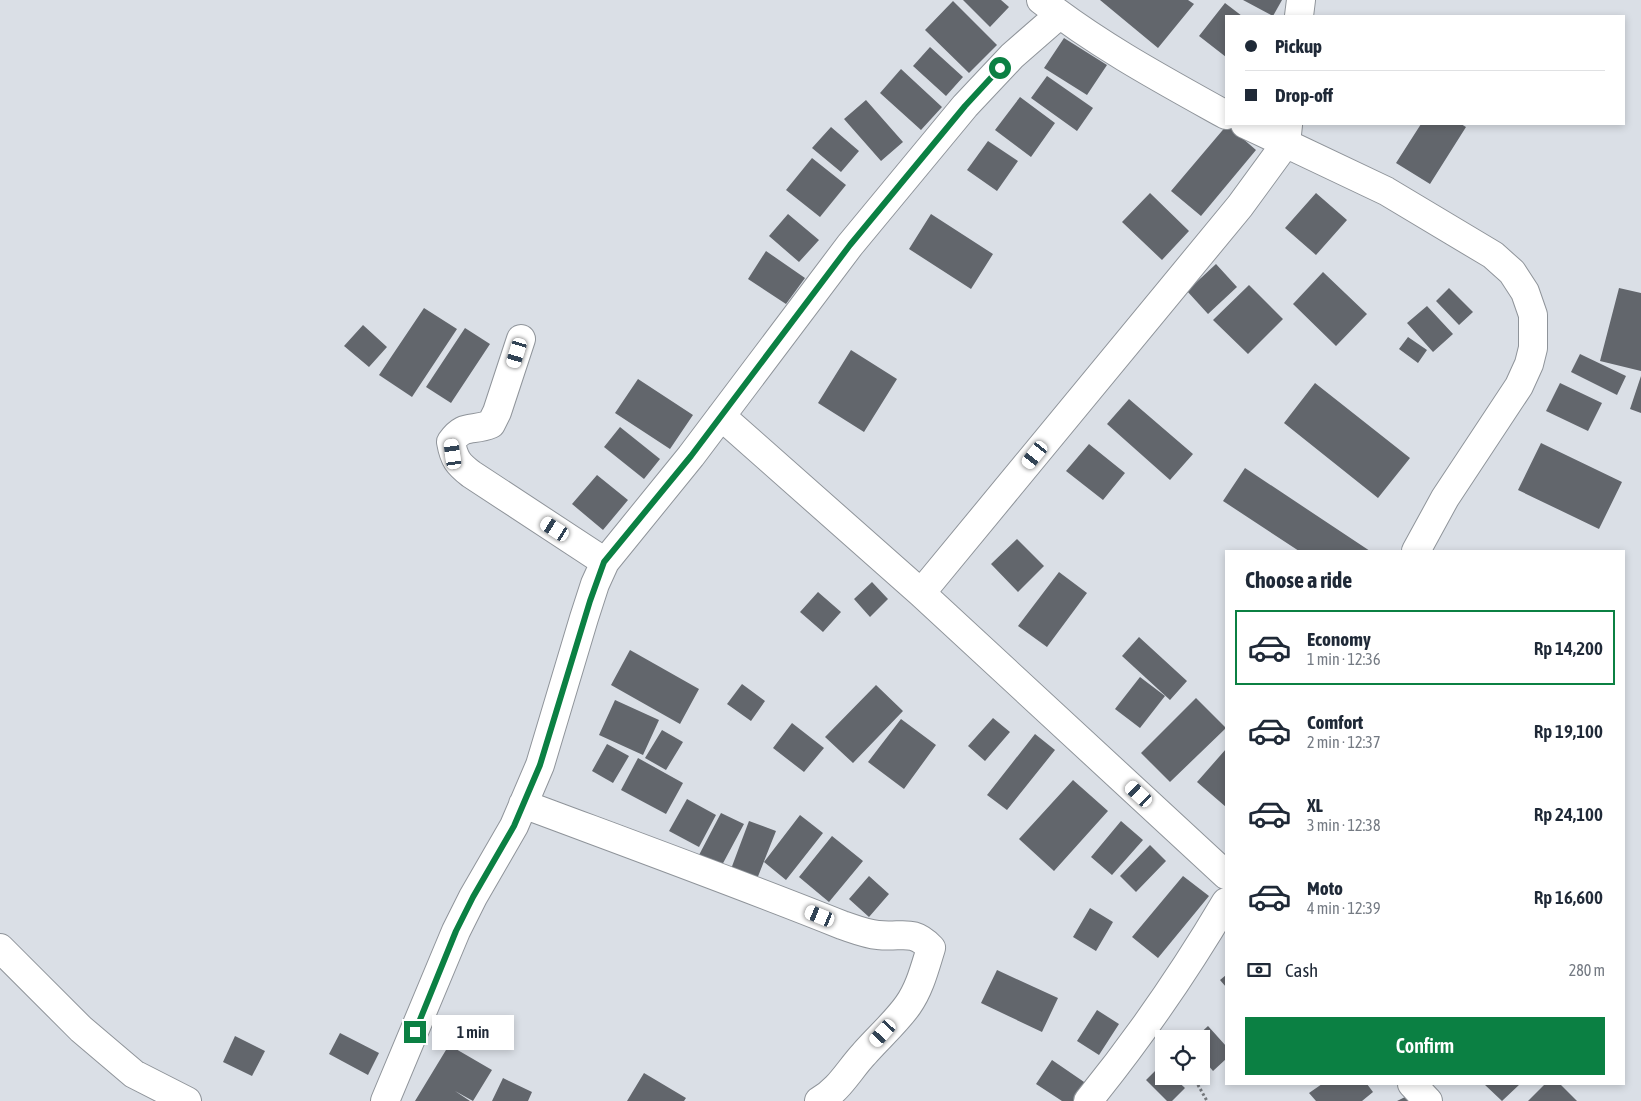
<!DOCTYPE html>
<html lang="en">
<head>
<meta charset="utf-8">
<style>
  :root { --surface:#fff; --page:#f2f2f3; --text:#1f2937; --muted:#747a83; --line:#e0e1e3; --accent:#0b8043 }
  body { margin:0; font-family:"Asap Condensed",sans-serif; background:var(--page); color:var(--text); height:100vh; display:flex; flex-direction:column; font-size:19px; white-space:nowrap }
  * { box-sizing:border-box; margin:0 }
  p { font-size:16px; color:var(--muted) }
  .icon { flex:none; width:28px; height:28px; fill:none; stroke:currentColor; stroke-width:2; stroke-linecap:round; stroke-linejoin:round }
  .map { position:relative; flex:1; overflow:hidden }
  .panel { position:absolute; left:1225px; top:550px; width:400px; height:535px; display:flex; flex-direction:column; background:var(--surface); border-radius:0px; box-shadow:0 2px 8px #0003 }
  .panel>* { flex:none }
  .guide { position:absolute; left:1225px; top:15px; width:400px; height:110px; border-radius:0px; box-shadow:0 2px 8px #0003; display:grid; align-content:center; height:110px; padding:0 20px; background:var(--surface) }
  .buttons { position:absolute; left:1155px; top:1030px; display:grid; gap:10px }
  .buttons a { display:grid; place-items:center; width:55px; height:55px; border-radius:0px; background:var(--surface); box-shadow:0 2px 8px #0003; font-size:25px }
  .end { position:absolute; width:22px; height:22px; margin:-11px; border:6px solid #0b8043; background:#fff; box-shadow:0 0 0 2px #fff }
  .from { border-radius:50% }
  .bubble { position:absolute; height:35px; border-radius:0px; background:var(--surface); box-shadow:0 2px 8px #0003; font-size:16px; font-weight:600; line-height:35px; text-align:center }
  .car { position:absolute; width:15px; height:30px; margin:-15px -8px; border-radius:6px; box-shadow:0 0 4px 1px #0007; background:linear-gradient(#fff 24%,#345 0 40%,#fff 0 76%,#345 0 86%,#fff 0) }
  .guide b { display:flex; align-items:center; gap:18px; height:48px; font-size:19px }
  .guide b+b { border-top:1px solid var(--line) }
  .guide i { width:12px; height:12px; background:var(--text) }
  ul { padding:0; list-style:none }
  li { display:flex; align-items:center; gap:15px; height:75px; margin:0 10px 8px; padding:0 10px; border:2px solid transparent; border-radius:0px }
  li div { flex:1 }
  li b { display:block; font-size:19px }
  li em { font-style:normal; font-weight:600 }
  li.active { border-color:var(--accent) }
  li>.icon { width:45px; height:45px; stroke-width:1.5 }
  h2 { padding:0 20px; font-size:22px; line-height:60px }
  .pay { display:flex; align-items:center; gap:12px; height:55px; padding:0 20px; font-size:19px }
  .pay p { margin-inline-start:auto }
  .cta { display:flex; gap:10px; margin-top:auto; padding:10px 20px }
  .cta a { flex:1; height:58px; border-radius:0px; background:var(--accent); color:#fff; font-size:20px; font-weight:600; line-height:58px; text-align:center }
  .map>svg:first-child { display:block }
</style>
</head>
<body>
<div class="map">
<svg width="1641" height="1101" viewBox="0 0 1641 1101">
  <rect width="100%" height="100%" fill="#dadfe6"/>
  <!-- building -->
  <path fill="#62666c" d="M963 0H1001L1009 7 990 27Z
    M1100 0H1188L1194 4 1158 48Z
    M1243 0H1282L1273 16Z
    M953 1 997 45 969 73 925 30Z
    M1225 3 1242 16H1226V57L1199 36Z
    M1064 38 1107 65 1087 95 1044 68Z
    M930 47 963 77 946 96 913 66Z
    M901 69 942 107 921 130 880 93Z
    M1047 76 1093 108 1077 131 1031 98Z
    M1020 97 1055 123 1031 157 995 130Z
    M866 100 903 142 881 161 844 119Z
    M1421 124H1461L1466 127 1430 184 1396 163Z
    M1227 125 1256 150 1201 216 1171 191Z
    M831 127 859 151 841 172 812 148Z
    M988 141 1018 161 997 191 967 170Z
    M812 158 846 185 820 217 786 190Z
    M1150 193 1189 231 1162 260 1122 222Z
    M1316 193 1347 220 1316 255 1285 228Z
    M788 214 819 240 799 262 769 236Z
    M931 214 993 254 971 289 909 249Z
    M766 251 805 278 786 304 748 279Z
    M1216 264 1237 287 1208 314 1187 291Z
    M1323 272 1367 314 1336 346 1293 304Z
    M1249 285 1283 319 1248 354 1213 320Z
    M1449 288 1473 312 1459 325 1436 301Z
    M1619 288 1641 293V371L1600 361Z
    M1427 306 1453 334 1433 352 1407 323Z
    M424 308 457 329 412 397 379 375Z
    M363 325 387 347 369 367 344 346Z
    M465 328 490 344 451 403 426 387Z
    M1408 337 1427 350 1418 363 1399 349Z
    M851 350 897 379 864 432 818 403Z
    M1580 354 1626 376 1617 395 1571 372Z
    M1641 376V413L1630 409Z
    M638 379 693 415 670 449 615 413Z
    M1315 383 1410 458 1378 498 1284 423Z
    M1560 383 1602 403 1588 431 1546 411Z
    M1129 399 1193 454 1170 480 1107 424Z
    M620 427 660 459 644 479 604 447Z
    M1541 443 1622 482 1599 529 1518 490Z
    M1089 444 1125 473 1103 500 1066 471Z
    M1245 468 1370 551H1299L1223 501Z
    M597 475 628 500 603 530 572 504Z
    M1017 539 1044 566 1018 592 991 564Z
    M1059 572 1087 593 1047 647 1018 626Z
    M872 582 888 599 870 617 854 599Z
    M818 592 841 612 823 632 800 612Z
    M1139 637 1187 681 1170 700 1122 656Z
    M630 650 699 689 680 724 611 685Z
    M1140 677 1165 696 1140 728 1115 709Z
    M742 684 765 701 751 721 727 704Z
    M876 685 903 711 853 763 825 737Z
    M1196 698 1226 728 1170 782 1141 753Z
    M615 700 659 720 643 755 599 735Z
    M993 718 1010 732 985 761 968 746Z
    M901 719 936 745 904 789 868 762Z
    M792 723 824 748 804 772 773 748Z
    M662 730 683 742 666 770 645 758Z
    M1035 734 1055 750 1007 810 987 795Z
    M607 744 629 756 613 783 592 771Z
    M1226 749V807L1197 782Z
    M638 758 683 783 666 814 621 790Z
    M1073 780 1108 811 1054 871 1019 839Z
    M687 799 716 815 699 847 669 831Z
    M721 813 744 824 721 867 699 855Z
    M800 815 823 833 786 880 764 862Z
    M749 821 776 831 757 879 731 869Z
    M1121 821 1143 840 1112 875 1091 857Z
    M832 836 863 861 829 902 799 877Z
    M1150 845 1166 861 1136 892 1120 876Z
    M869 876 889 894 869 917 849 899Z
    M1183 876 1209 896 1158 958 1132 937Z
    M1090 908 1113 922 1096 951 1073 937Z
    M997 970 1058 998 1042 1032 981 1003Z
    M1226 975V987L1220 980Z
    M1097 1010 1119 1024 1099 1055 1077 1041Z
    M1208 1026 1226 1046V1059L1213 1071 1201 1057V1039H1194Z
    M340 1033 379 1053 368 1075 329 1054Z
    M235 1036 265 1051 252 1076 223 1062Z
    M449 1045 492 1070 473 1101 455 1091 470 1101H415Z
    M1052 1060 1087 1084 1076 1101H1062L1036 1084Z
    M1161 1065 1164 1068V1076H1172L1185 1088 1172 1101H1167L1146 1080Z
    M644 1073 686 1098 684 1101H627Z
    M503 1078 532 1092 528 1101H492Z
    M1322 1084H1367L1373 1092 1362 1101H1316L1309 1093Z
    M1484 1084H1520L1502 1101Z
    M1545 1084H1560L1577 1101H1528Z
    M1409 1095 1412 1101H1397Z"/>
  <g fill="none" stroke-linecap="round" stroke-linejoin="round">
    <!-- street casing -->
    <g stroke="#8f949a" stroke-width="30">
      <path id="street" d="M1041 0C1098 45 1163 80 1226 115
        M1299 16 1301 0
        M1245 124 1386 191 1493 255 1512 272 1525 292 1533 315V348L1529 364 1519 386 1445 498 1416 551
        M521 339 497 412 491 424C472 432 464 423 451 442 454 459 458 464 471 474L605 562
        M721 416 921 593 1226 875
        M921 593 1240 206 1286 143 1288 125
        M523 804C630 844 737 883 842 925 854 929 866 934 878 935 902 938 912 928 931 948 925 967 920 988 908 1005 897 1021 877 1039 864 1054 849 1070 839 1090 819 1101
        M0 948 81 1029 134 1074 187 1101
        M1412 1084 1428 1101
        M385 1101 456 931 473 897 514 826 540 765 584 618 595 584 605 562 691 456 850 245 965 106 1012 56 1059 15
        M1088 1101C1140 1037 1184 973 1226 902"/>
    </g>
    <!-- path -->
    <path stroke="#73767b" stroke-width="3" stroke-dasharray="2.5 2.5" stroke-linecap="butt" d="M1193 1076 1207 1101"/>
    <!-- street -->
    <use href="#street" stroke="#fff" stroke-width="28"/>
  </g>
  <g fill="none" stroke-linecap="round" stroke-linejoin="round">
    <!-- route -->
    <path stroke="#0b8043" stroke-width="6" d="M415 1032 456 931 473 897 514 826 540 765 590 601 604 562 691 456 850 245 965 106 1000 68"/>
  </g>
</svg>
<div class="buttons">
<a><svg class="icon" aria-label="locate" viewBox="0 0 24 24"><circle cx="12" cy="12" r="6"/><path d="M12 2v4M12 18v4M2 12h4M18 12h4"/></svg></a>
</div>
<i class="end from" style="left:1000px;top:68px"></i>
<i class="end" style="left:415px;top:1032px"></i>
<div class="bubble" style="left:432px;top:1015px;width:82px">1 min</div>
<i class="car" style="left:517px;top:353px;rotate:197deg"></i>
<i class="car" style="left:453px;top:454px;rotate:352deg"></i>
<i class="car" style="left:1035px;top:455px;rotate:219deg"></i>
<i class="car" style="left:555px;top:529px;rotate:303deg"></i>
<i class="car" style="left:1139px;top:794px;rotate:313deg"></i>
<i class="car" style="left:820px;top:916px;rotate:292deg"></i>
<i class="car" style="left:883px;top:1033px;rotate:222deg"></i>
<div class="guide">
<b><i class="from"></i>Pickup</b>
<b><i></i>Drop-off</b>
</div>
<section class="panel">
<h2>Choose a ride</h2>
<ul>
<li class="active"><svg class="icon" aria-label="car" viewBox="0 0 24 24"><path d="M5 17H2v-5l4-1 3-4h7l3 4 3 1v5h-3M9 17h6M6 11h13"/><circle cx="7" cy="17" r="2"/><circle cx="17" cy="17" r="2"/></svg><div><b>Economy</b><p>1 min · 12:36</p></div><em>Rp 14,200</em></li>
<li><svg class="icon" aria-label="car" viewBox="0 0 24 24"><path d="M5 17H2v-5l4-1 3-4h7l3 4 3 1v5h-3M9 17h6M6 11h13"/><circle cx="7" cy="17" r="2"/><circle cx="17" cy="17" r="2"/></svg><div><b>Comfort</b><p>2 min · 12:37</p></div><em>Rp 19,100</em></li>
<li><svg class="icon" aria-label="car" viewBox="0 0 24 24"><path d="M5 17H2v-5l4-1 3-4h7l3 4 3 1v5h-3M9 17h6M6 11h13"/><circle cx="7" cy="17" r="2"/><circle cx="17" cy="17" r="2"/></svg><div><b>XL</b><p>3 min · 12:38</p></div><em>Rp 24,100</em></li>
<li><svg class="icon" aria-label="car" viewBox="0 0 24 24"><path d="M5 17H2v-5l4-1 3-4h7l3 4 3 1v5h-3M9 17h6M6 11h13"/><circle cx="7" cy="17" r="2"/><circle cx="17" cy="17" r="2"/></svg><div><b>Moto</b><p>4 min · 12:39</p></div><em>Rp 16,600</em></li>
</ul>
<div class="pay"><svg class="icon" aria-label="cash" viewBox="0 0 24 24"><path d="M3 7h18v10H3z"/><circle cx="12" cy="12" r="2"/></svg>Cash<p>280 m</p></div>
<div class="cta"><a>Confirm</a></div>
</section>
</div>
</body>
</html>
